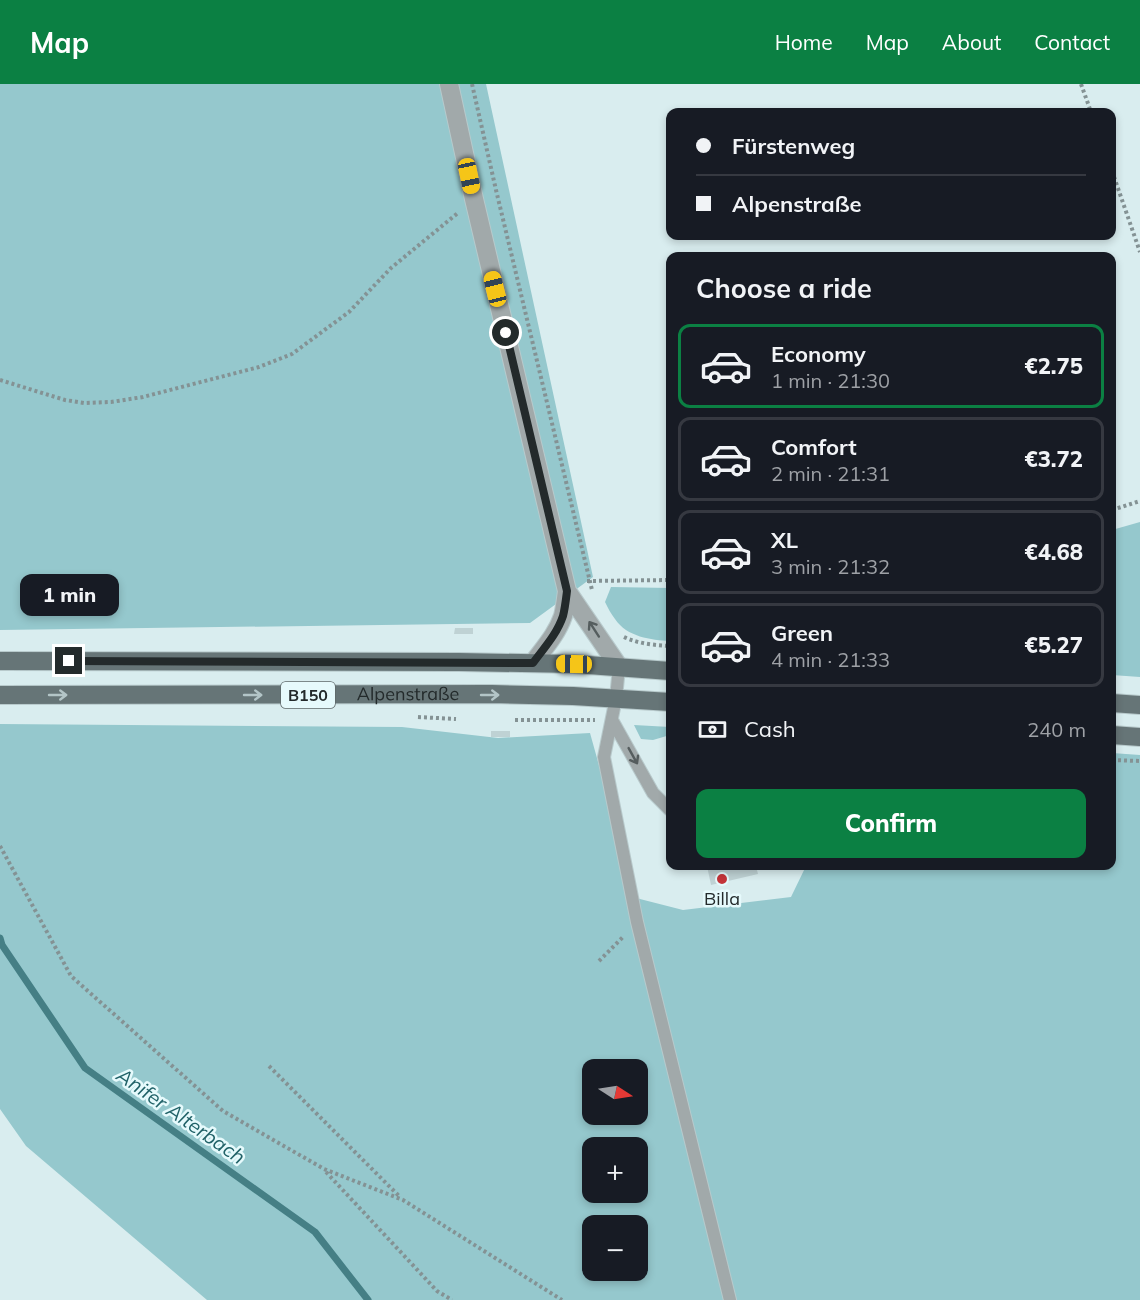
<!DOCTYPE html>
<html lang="en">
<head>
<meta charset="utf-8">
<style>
  :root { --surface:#171b24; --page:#242831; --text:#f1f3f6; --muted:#9ea1a6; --line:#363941; --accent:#0b8043 }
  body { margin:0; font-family:Mulish,sans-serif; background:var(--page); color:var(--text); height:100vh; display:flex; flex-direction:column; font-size:22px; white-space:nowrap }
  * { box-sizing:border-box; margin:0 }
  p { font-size:20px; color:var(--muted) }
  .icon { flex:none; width:33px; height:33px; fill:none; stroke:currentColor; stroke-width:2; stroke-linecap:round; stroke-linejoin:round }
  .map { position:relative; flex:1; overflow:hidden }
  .details { position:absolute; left:666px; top:168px; width:450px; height:618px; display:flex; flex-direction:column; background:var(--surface); border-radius:12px; box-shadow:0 3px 9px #0003 }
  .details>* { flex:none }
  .guide { position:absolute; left:666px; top:24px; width:450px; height:132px; border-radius:12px; box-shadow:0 3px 9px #0003; display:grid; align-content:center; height:132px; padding:0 30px; background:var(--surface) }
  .needle { width:39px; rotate:102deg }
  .fabs { position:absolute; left:582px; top:975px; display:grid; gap:12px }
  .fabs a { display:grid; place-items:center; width:66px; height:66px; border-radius:12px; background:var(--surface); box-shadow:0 3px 9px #0003; font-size:30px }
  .end { position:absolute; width:27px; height:27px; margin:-14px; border:8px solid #232a2b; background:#fff; box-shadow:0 0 0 3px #fff }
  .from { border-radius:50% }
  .bubble { position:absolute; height:42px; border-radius:12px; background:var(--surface); box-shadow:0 3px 9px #0003; font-size:20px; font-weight:800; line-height:42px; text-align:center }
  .car { position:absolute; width:18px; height:36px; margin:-18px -9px; border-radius:8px; box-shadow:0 0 4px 2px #0007; background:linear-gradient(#f5c518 24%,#345 0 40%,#f5c518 0 76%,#345 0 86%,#f5c518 0) }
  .guide b { display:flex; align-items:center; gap:21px; height:57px; font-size:22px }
  .guide b+b { border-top:2px solid var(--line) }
  .guide i { width:15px; height:15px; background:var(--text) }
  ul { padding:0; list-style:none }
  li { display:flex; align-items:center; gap:18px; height:84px; margin:0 12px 9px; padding:0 18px; border:3px solid var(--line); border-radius:12px }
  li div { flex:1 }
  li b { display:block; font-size:22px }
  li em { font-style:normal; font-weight:800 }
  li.current { border-color:var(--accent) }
  li>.icon { width:54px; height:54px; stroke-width:1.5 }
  h2 { padding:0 30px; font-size:27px; line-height:72px }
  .pay { display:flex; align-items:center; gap:15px; height:66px; padding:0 30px; font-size:22px }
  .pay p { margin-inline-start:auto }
  .button { display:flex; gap:12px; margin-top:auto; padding:12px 30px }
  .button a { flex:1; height:69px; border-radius:12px; background:var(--accent); color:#fff; font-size:24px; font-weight:800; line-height:69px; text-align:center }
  header { display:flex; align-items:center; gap:36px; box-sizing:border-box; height:84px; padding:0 30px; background:var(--accent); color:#fff }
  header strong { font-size:28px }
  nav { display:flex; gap:33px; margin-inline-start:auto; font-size:21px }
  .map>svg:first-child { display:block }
</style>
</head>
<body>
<header>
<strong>Map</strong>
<nav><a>Home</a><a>Map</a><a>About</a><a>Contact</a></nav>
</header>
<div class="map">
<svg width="1140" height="1216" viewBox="0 0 1140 1216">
  <rect width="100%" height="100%" fill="#d9edef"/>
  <!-- green -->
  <path fill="#95c8cd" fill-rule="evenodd" d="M0 0H486L593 493 530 539 0 546Z
    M1140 438V593L1112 591V446Z
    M611 503 670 504V557C651 556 627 553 615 535 611 530 608 524 605 518Z
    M0 640 402 643 498 654 590 649 636 814 683 826 791 813 806 782H1112V669L1140 671V1216H207L26 1062 0 1025ZM592 986H638V1030H592ZM592 1064H638V1108H592ZM592 1142H638V1186H592Z
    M634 641 670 643V651L653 656 641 655Z"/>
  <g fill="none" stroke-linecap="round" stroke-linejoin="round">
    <!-- stream -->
    <path stroke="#457f85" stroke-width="7" d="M0 854 2 861 85 984 315 1148 368 1216"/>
  </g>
  <!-- building -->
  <path fill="#bfd2d4" d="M455 544H473V550H454Z
    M491 647H510V653H491Z
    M707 782H756L758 790 711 801Z"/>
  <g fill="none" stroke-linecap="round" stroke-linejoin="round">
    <!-- service casing -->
    <g stroke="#b8cacc" stroke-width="14">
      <path id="service" d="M619 583 616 614 604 673 637 838 730 1216
        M612 636 653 709 670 726"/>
    </g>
    <!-- minor casing -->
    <g stroke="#b8cacc" stroke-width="20">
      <path id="minor" d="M449 0 474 115 567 507C566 515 565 524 563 532 557 550 544 564 533 579
        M567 507 619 583"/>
    </g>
    <!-- primary casing -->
    <g stroke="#b8cacc" stroke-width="20">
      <g id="primary">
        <path d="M0 577 459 578 574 580 670 587"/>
        <path id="s1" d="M0 611 492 610 573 612 670 618"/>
        <path d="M1112 619 1140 621"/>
        <path d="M1112 651 1140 653"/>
      </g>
    </g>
    <!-- path -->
    <path stroke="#849294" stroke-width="4" stroke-dasharray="3 3" stroke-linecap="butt" d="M472 0 496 106 592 506
      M1081 0 1091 28
      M1112 87 1140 168
      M0 296 65 316 84 319 111 318 143 313 259 283 292 270 349 228 391 184 459 128
      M1112 426 1140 417
      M587 497 670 496
      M624 553C639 560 655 561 670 562
      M418 633 456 635
      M515 636H595
      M1112 676 1140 677
      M0 762 71 892 223 1027 324 1085 403 1116 562 1216
      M599 877 624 852
      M269 982 400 1113
      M326 1088 437 1207 452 1216"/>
    <!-- service -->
    <use href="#service" stroke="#a1a9aa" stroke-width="12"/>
    <!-- minor -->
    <use href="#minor" stroke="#a1a9aa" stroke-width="18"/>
    <!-- primary -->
    <use href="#primary" stroke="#667577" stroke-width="18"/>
  </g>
  <!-- one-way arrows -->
  <defs><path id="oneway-shaft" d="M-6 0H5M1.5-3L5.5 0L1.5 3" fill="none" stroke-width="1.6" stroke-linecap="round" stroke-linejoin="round" transform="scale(1.5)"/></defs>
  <g stroke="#555d5e">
    <use href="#oneway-shaft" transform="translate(594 545) rotate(-123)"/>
    <use href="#oneway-shaft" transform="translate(633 672) rotate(61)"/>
  </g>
  <g stroke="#b3c5c7">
    <use href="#oneway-shaft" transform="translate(58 611)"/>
    <use href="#oneway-shaft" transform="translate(253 611)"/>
    <use href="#oneway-shaft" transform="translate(490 611)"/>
  </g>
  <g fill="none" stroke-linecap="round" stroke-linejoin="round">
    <!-- route -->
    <path stroke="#232a2b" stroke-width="8" d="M69 577 533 579C544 564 557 550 563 532 565 524 566 515 567 507L506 249"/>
  </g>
  <!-- markers -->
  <circle fill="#c33439" stroke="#e6fafc" stroke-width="2" cx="722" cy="795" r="6"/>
  <g text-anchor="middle" stroke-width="5" stroke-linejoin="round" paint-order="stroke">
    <!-- shield labels -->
    <rect fill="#e6fafc" stroke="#5e686a" stroke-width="1.5" x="281" y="598" width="54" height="26" rx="4.5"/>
    <g font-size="16" font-weight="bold" fill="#232a2b">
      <text x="308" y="617">B150</text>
    </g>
    <!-- street labels -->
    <g font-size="18" fill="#232a2b" stroke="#e6fafc">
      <text dy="6" stroke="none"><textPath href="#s1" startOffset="408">Alpenstraße</textPath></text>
    </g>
    <!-- poi labels -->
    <g font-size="18" fill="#232a2b" stroke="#e6fafc">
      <text x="722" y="821">Billa</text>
    </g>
    <!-- water labels -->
    <g font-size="20" font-style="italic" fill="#216268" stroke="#e6fafc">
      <text transform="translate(181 1032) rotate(35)" y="7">Anifer Alterbach</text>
    </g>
  </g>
</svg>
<div class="fabs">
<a><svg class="needle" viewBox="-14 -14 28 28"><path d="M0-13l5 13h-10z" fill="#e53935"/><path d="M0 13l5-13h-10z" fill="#9ea1a6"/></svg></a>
<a>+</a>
<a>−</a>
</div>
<i class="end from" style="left:506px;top:249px"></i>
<i class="end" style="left:69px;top:577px"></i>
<div class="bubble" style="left:20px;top:490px;width:99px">1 min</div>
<i class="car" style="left:469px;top:92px;rotate:168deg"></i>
<i class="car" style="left:495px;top:205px;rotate:346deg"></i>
<i class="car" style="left:574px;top:580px;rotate:271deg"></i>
<div class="guide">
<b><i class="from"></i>Fürstenweg</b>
<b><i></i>Alpenstraße</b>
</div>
<section class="details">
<h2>Choose a ride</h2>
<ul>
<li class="current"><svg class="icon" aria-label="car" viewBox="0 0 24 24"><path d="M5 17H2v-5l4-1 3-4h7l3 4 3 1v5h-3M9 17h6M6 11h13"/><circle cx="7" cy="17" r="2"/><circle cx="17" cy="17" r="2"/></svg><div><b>Economy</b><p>1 min · 21:30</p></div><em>€2.75</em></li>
<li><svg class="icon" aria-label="car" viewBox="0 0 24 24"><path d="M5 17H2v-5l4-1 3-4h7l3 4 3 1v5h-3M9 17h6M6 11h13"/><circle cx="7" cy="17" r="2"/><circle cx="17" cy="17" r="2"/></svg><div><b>Comfort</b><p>2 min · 21:31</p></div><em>€3.72</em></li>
<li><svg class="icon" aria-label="car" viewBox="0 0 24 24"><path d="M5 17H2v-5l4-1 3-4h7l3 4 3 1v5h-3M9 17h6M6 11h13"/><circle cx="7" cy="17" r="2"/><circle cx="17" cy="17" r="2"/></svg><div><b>XL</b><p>3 min · 21:32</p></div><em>€4.68</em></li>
<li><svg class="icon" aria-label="car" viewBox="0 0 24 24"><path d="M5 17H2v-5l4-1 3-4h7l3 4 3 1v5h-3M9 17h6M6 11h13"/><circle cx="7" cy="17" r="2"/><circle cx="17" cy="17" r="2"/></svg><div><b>Green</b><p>4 min · 21:33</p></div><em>€5.27</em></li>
</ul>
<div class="pay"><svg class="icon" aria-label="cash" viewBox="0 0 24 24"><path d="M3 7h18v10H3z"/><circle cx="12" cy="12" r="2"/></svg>Cash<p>240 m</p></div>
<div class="button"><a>Confirm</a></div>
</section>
</div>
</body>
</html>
